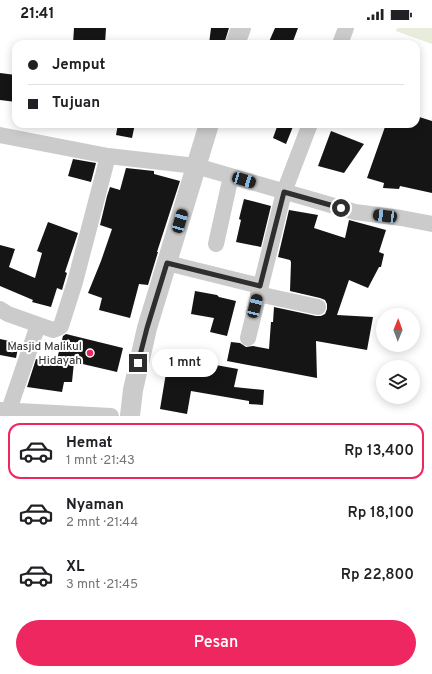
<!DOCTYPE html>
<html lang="id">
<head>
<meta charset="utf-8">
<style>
  :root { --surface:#fff; --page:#f6f6f6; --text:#202124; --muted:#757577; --line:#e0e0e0; --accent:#ef2760 }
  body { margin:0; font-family:Overpass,sans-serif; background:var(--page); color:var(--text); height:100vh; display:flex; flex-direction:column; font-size:15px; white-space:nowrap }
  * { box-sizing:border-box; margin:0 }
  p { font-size:13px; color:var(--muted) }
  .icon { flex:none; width:22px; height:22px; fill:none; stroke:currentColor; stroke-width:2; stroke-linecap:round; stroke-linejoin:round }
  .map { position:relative; height:388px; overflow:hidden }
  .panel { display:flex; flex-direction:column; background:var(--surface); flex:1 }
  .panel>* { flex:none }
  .guide { position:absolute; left:12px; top:12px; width:408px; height:88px; border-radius:12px; box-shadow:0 2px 10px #0003; display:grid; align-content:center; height:88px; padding:0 16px; background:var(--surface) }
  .needle { width:26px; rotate:1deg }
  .tools { position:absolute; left:376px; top:280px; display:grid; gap:8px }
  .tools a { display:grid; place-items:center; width:44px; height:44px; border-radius:50%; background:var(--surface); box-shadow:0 2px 10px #0003; font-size:20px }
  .end { position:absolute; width:18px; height:18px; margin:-9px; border:5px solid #2e2e2e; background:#fff; box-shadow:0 0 0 2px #fff }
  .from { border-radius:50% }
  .bubble { position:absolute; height:28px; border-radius:14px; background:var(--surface); box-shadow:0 2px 10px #0003; font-size:13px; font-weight:600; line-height:28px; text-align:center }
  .car { position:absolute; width:12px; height:24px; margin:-12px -6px; border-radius:5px; box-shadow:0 0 3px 1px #0007; background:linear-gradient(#222 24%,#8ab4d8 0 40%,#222 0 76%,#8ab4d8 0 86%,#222 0) }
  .guide b { display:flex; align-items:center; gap:14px; height:38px; font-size:15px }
  .guide b+b { border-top:1px solid var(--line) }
  .guide i { width:10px; height:10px; background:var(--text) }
  ul { padding:7px 0 0; list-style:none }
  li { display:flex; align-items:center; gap:12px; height:56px; margin:0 8px 6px; padding:0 8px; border:2px solid transparent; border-radius:12px }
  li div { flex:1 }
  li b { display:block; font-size:15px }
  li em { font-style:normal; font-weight:600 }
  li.active { border-color:var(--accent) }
  li>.icon { width:36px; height:36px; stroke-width:1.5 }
  .cta { display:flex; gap:8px; margin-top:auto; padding:8px 16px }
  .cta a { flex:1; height:46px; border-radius:24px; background:var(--accent); color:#fff; font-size:16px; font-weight:600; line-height:46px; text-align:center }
  .status { display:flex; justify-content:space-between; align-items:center; height:28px; padding:0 20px; background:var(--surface); direction:ltr }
  .status svg { height:11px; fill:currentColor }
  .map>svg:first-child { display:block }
</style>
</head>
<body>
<div class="status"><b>21:41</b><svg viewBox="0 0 49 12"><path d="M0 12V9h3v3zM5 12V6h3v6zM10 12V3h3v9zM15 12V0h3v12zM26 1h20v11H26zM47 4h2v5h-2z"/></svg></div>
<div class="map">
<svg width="432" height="388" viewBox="0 0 432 388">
  <rect width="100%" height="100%" fill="#fff"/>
  <!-- green -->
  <path fill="#e8ecdb" d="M397 0H432V16L396 3Z"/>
  <!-- building -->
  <path fill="#151515" d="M74 0H106L105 16H73Z
    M211 0H229L224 16H209Z
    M275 0H298L292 16H268Z
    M0 45 16 47V74L0 72Z
    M416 88 432 93V165L400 158 399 161 383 160 384 155 367 150 386 96H416Z
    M118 96H135L132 110 116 107Z
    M278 96H294L286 116 273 110Z
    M331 103 364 116 344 145 318 138Z
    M73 131 96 135 91 154 68 148Z
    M126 140 154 143V146L180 153 157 224H158L148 257 139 256 130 290 99 282 102 270 88 265 101 233 112 201 100 197 107 168 110 159 120 162Z
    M244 171 271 178 261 219 236 214 241 192 239 191Z
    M289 182 318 187 314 200 345 210 349 192 386 202 379 224 384 226 381 239H379L368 260 349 252 337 287 373 289 367 322 316 313 317 350 227 333 231 314 240 315 246 319 253 318 269 321 271 294H273L274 279 316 288H321L325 286 327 281V276L325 272 320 270 290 263 291 234 290 232 278 229Z
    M48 194 78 205 65 244 67 245 62 262 57 260 51 279 32 274 33 272 0 258V217L15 221 9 239 35 250 42 225 37 223Z
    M195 263 217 267 219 269 236 273 227 308 210 304 214 290 191 286Z
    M66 306 123 320 117 344 74 334 72 354H64L62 364 27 359 36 331 56 335 63 308Z
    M0 311 19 315 16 330 0 327Z
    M167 323 200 331 199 334 238 341 234 359 264 362 263 377 249 376V373L191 363 187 386 160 381 166 345 161 344Z"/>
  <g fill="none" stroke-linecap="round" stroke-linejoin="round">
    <!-- minor -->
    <path stroke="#cbcbcb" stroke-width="16" d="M340 16 346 0
      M0 107 108 128 196 138 355 184 401 190 432 196
      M216 216 231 148
      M167 235 260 258
      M258 266 318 279
      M0 281 8 286 53 302 58 300 61 298 75 254 108 128
      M248 310 284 164 310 96
      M0 382 111 388
      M9 382 38 297"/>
    <!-- tertiary -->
    <path stroke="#cbcbcb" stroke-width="20" d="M235 16 241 0
      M130 388 133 362 147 300 209 96"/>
  </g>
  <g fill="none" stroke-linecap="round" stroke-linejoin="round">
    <!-- route -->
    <path stroke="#2e2e2e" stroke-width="5" d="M138 335 147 300 167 235 260 258 284 164 341 180"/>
  </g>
  <!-- markers -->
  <circle fill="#ef2760" stroke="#fff" stroke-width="1.5" cx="90" cy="325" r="4"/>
  <g text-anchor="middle" stroke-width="4" stroke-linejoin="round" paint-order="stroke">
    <!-- poi labels -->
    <g font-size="12" fill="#2e2e2e" stroke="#fff" text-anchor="end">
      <text x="82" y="322">Masjid Malikul<tspan x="82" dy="14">Hidayah</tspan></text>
    </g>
  </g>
</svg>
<div class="tools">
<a><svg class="needle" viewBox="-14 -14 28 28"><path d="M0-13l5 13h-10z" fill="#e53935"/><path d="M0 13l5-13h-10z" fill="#757577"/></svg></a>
<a><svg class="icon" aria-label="layers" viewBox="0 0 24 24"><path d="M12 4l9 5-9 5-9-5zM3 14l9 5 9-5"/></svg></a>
</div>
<i class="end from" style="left:341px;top:180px"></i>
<i class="end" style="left:138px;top:335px"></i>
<div class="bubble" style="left:152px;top:321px;width:66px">1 mnt</div>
<i class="car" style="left:244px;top:152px;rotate:107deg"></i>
<i class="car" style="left:385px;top:188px;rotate:277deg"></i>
<i class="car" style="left:180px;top:193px;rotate:16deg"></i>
<i class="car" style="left:255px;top:278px;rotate:14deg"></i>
<div class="guide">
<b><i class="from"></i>Jemput</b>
<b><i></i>Tujuan</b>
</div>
</div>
<section class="panel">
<ul>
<li class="active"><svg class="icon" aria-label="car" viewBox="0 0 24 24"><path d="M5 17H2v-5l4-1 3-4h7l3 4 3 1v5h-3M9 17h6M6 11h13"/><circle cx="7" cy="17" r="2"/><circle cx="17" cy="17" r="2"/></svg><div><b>Hemat</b><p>1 mnt · 21:43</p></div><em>Rp 13,400</em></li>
<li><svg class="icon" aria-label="car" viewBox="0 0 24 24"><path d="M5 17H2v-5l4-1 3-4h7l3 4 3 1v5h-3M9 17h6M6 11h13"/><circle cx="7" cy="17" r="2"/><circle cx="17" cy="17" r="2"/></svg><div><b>Nyaman</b><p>2 mnt · 21:44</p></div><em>Rp 18,100</em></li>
<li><svg class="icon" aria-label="car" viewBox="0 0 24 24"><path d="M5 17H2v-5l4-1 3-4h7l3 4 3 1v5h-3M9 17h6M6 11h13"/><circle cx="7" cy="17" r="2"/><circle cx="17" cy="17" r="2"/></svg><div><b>XL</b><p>3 mnt · 21:45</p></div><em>Rp 22,800</em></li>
</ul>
<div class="cta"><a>Pesan</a></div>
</section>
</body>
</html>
